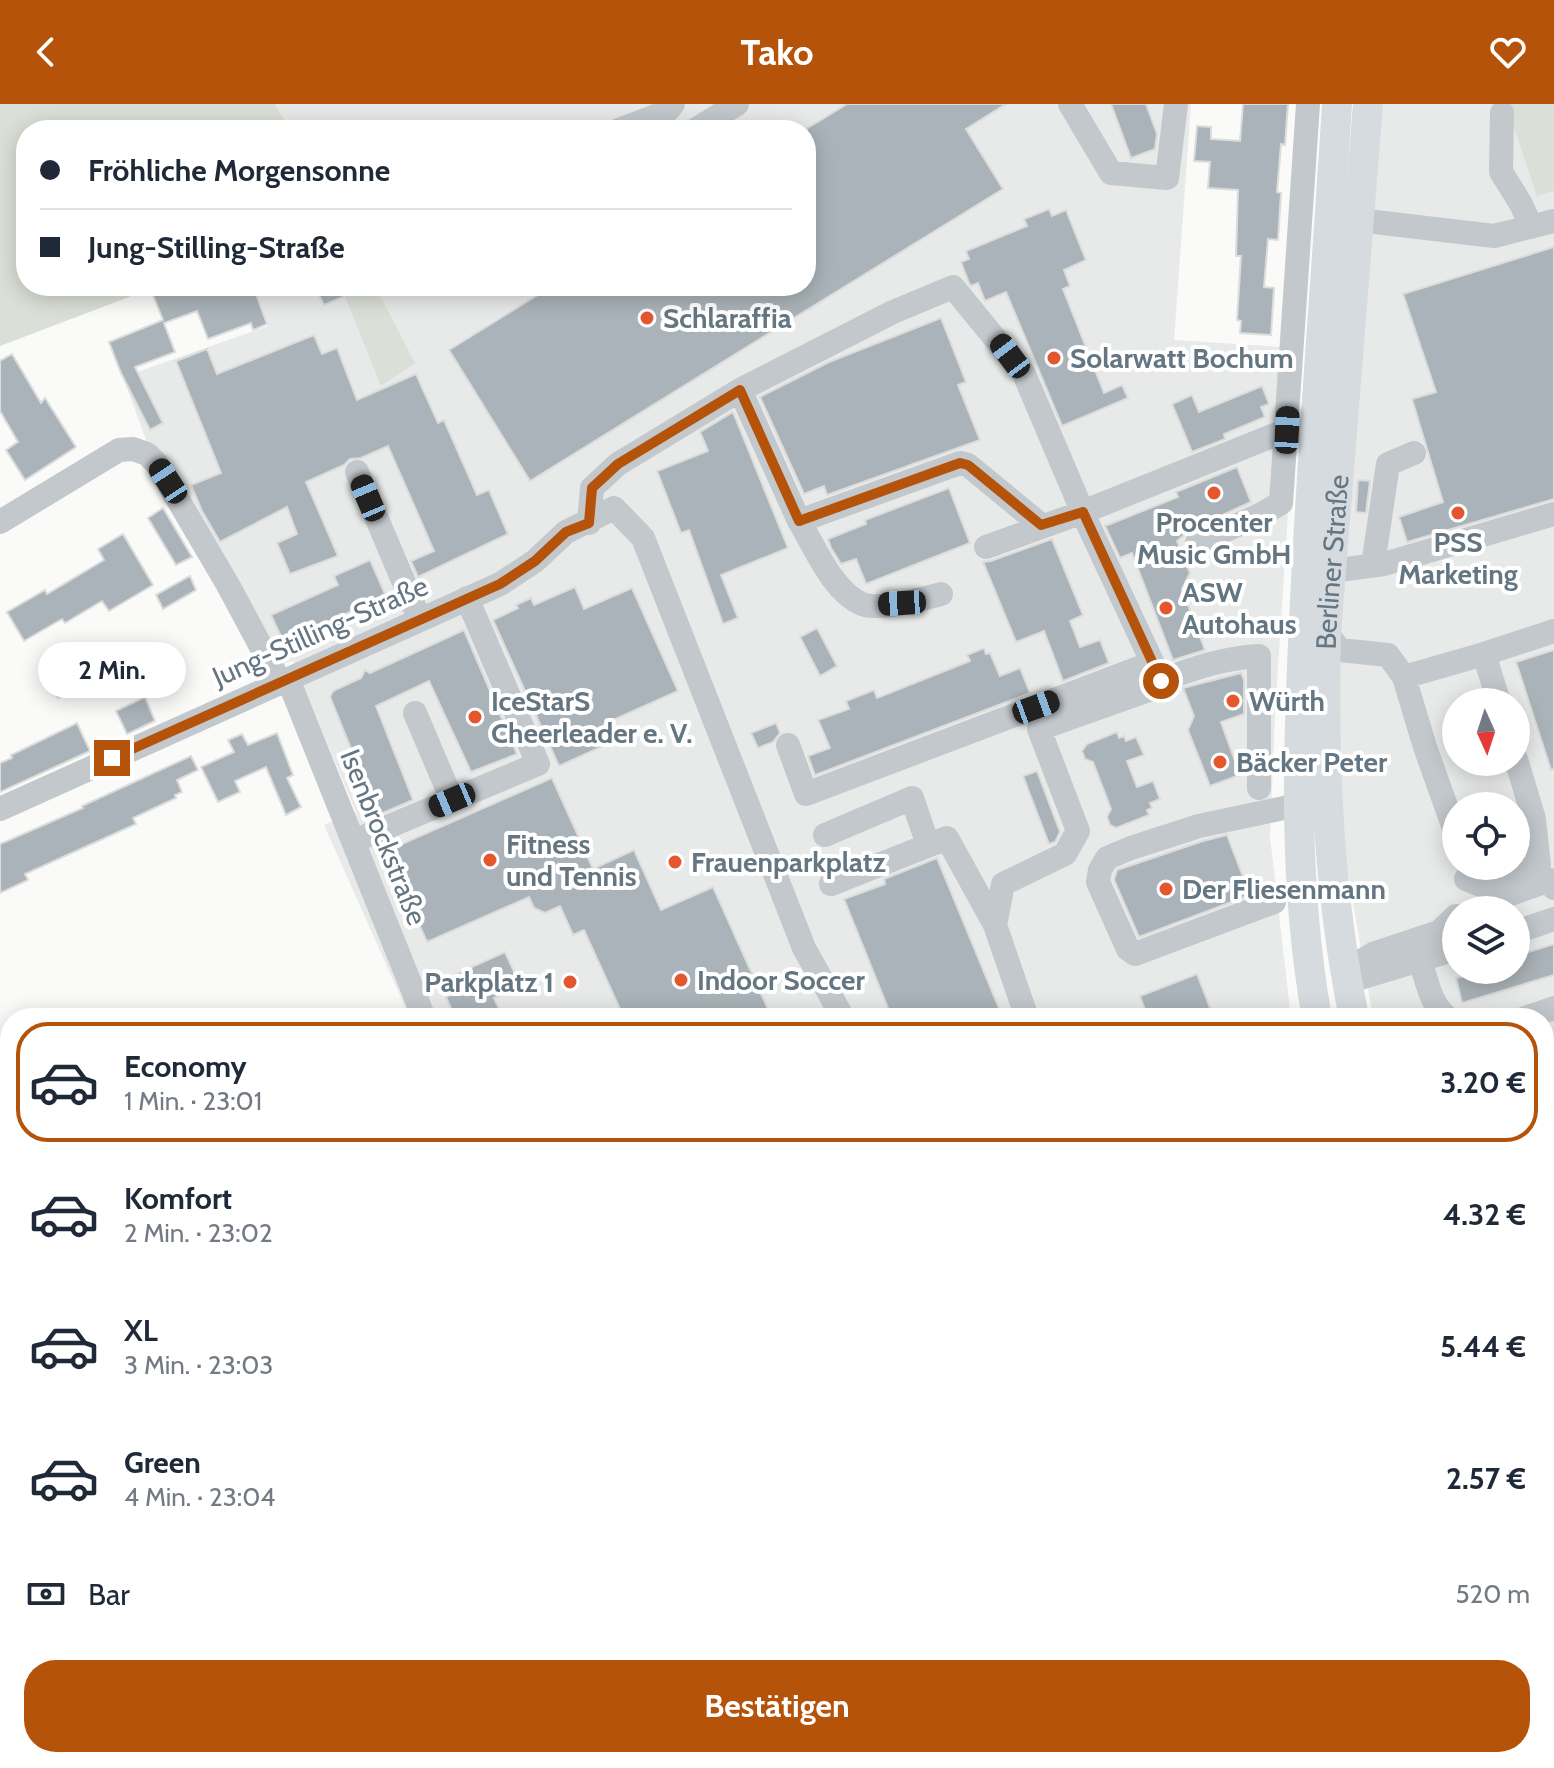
<!DOCTYPE html>
<html lang="de">
<head>
<meta charset="utf-8">
<style>
  :root { --surface:#fff; --page:#f2f2f3; --text:#1f2937; --muted:#747a83; --line:#e0e1e3; --accent:#b45309 }
  body { margin:0; font-family:Cabin,sans-serif; background:var(--page); color:var(--text); height:100vh; display:flex; flex-direction:column; font-size:30px; white-space:nowrap }
  * { box-sizing:border-box; margin:0 }
  p { font-size:26px; color:var(--muted) }
  .icon { flex:none; width:44px; height:44px; fill:none; stroke:currentColor; stroke-width:2; stroke-linecap:round; stroke-linejoin:round }
  .map { position:relative; flex:1; overflow:hidden }
  .details { position:absolute; left:0px; top:904px; width:1554px; height:760px; display:flex; flex-direction:column; background:var(--surface); border-radius:32px 32px 0 0; box-shadow:0 4px 20px #0003 }
  .details>* { flex:none }
  .top-card { position:absolute; left:16px; top:16px; width:800px; height:176px; border-radius:32px; box-shadow:0 4px 20px #0003; display:grid; align-content:center; height:176px; padding:0 24px; background:var(--surface) }
  .needle { width:52px; rotate:177deg }
  .tools { position:absolute; left:1442px; top:584px; display:grid; gap:16px }
  .tools a { display:grid; place-items:center; width:88px; height:88px; border-radius:50%; background:var(--surface); box-shadow:0 4px 20px #0003; font-size:40px }
  .end { position:absolute; width:36px; height:36px; margin:-18px; border:10px solid #b45309; background:#fff; box-shadow:0 0 0 4px #fff }
  .from { border-radius:50% }
  .bubble { position:absolute; height:56px; border-radius:28px; background:var(--surface); box-shadow:0 4px 20px #0003; font-size:26px; font-weight:700; line-height:56px; text-align:center }
  .car { position:absolute; width:24px; height:48px; margin:-24px -12px; border-radius:10px; box-shadow:0 0 6px 2px #0007; background:linear-gradient(#222 24%,#8ab4d8 0 40%,#222 0 76%,#8ab4d8 0 86%,#222 0) }
  .top-card b { display:flex; align-items:center; gap:28px; height:76px; font-size:30px }
  .top-card b+b { border-top:2px solid var(--line) }
  .top-card i { width:20px; height:20px; background:var(--text) }
  ul { padding:14px 0 0; list-style:none }
  li { display:flex; align-items:center; gap:24px; height:120px; margin:0 16px 12px; padding:0 8px; border:4px solid transparent; border-radius:32px }
  li div { flex:1 }
  li b { display:block; font-size:30px }
  li em { font-style:normal; font-weight:700 }
  li.current { border-color:var(--accent) }
  li>.icon { width:72px; height:72px; stroke-width:1.5 }
  .pay { display:flex; align-items:center; gap:20px; height:88px; padding:0 24px; font-size:30px }
  .pay p { margin-inline-start:auto }
  .button { display:flex; gap:16px; margin-top:auto; padding:16px 24px }
  .button a { flex:1; height:92px; border-radius:32px; background:var(--accent); color:#fff; font-size:32px; font-weight:700; line-height:92px; text-align:center }
  header { display:flex; justify-content:space-between; align-items:center; height:104px; padding:0 24px; background:var(--accent); color:#fff; font-size:36px; font-weight:700 }
  .map>svg:first-child { display:block }
</style>
</head>
<body>
<header><svg class="icon" aria-label="back" viewBox="0 0 24 24"><path d="M15 5l-7 7 7 7"/></svg>Tako<svg class="icon" aria-label="heart" viewBox="0 0 24 24"><path d="M12 20l-8-8c-3-5 5-10 8-4 3-6 11-1 8 4z"/></svg></header>
<div class="map">
<svg width="1554" height="1664" viewBox="0 0 1554 1664">
  <rect width="100%" height="100%" fill="#fafaf8"/>
  <!-- built -->
  <path fill="#e8e9e9" fill-rule="evenodd" d="M275 0H1191L1174 236 1282 243 1288 408 1275 611 1270 733 1291 914H410L324 721 356 708 293 557 280 561 170 362 146 336 123 273 268 222 254 182H806V26H290Z
    M1379 0H1554V1363L1544 1348V914H1373L1337 707 1334 561ZM1456 598H1516V658H1456ZM1456 702H1516V762H1456ZM1456 806H1516V866H1456Z
    M1544 1499 1554 1519V1664H1032L1034 1654H1544Z"/>
  <!-- green -->
  <path fill="#dadfd7" d="M0 0H275L290 26H26V182H158L0 242Z
    M1506 0H1554V87L1537 92Z
    M341 182H375L415 259 381 282Z
    M659 1654H724L700 1664H634Z
    M965 1654H1034L1032 1664H962Z"/>
  <!-- building -->
  <path fill="#aab3b9" stroke="#dcdcda" stroke-width="2" d="M847 0H1006L966 25 1003 85 530 377 449 246 552 182H806V25Z
    M1111 0H1146L1157 30 1155 45 1131 54Z
    M1243 0H1288L1285 41 1281 40 1277 88 1281 89 1278 136 1268 135 1264 183 1274 184 1271 231 1240 229 1241 217 1237 216 1241 152H1236L1238 86 1208 84 1210 58 1194 57 1197 22 1211 23V35L1240 37Z
    M1049 105 1052 112 1066 106 1086 156 1064 166 1070 182 1063 185 1104 289 1122 281 1128 294 1062 322 1006 188 985 197 978 179 971 182 969 179 961 158 969 155 966 147 1027 122 1024 115Z
    M1554 143V395L1407 438 1399 413 1443 398 1412 295 1436 288 1403 190Z
    M176 182H219L222 189 239 182H253L267 220 253 226 251 219 208 235 197 207 164 219 175 248 135 263 163 319 150 326 121 269 109 238 163 216 153 191Z
    M314 182H338L343 193 324 201Z
    M941 214 966 278 958 281 980 336 827 391 824 382 804 390 760 293 829 258Z
    M314 231 322 250 337 244 357 296 416 270 438 319 444 316 477 391 489 386 508 430 418 473 411 457 434 447 388 342 361 354 350 355 344 361 306 378 338 452 290 470 277 439 297 430 287 403 220 438 202 407 191 381 221 369 176 257 207 245 217 270Z
    M12 250 41 299 45 294 76 343 25 376 6 346 18 338 0 307V257Z
    M1262 282 1269 300 1261 303 1265 313 1224 330 1225 335 1192 348 1172 300 1192 291 1199 308Z
    M733 308 788 444 721 471 738 514 723 520 689 426 681 429 657 367 708 347 700 328Z
    M1237 363 1251 398 1191 425 1177 437 1190 469 1182 485 1205 546 1173 556 1132 449 1120 454 1105 422 1178 393 1176 388Z
    M1358 376 1370 377 1366 409 1356 408Z
    M949 384 970 439 866 480 856 455 841 460 831 444 828 435 866 420 865 416Z
    M163 404 192 453 176 461 148 414Z
    M123 430 153 481 109 507 102 497 65 519 62 515 24 537 7 508 45 486 47 490 104 456 98 445Z
    M1052 435 1083 511 1070 517 1080 543 1100 536 1109 559 1063 577 1044 527 1016 538 983 458 991 457Z
    M370 456 386 492 341 512 345 521 330 528 328 523 286 543 271 511 338 481 334 472Z
    M190 472 196 486 163 505 156 491Z
    M575 483 584 505 632 484 678 587 604 620 612 638 559 662 493 516 518 504 516 501 531 494 534 501Z
    M817 524 837 562 820 572 800 533Z
    M464 526 517 650 471 668 429 577 376 602 413 696 378 711 330 593 333 587 361 574 365 566 370 569Z
    M984 544 986 550 990 549 1000 572 1020 564 1030 589 815 671 808 652 830 644 818 616 849 605 846 597 874 586 877 594 970 557 967 551Z
    M1554 546V665L1551 666 1516 558Z
    M78 549 93 575 58 594 42 577 44 568Z
    M1241 569 1244 576V610L1221 618 1240 671 1210 682 1188 626 1194 612 1183 584Z
    M145 593 155 617 127 630 116 607Z
    M77 619 90 647 0 688V659L12 654 11 651Z
    M776 619 780 629 773 638 758 644 751 629Z
    M1117 628 1119 634 1124 632 1126 637 1136 633 1144 651 1127 657 1137 683 1153 677 1160 695 1150 699 1152 704 1147 706 1149 711 1116 724 1110 721 1107 713 1111 705 1093 658 1085 655 1082 647 1087 640Z
    M277 629 293 671 287 674 301 703 286 711 266 663 235 677 240 688 218 698 201 663 234 648 228 636 242 630 248 641Z
    M191 652 198 666 177 676 182 688 175 691 176 694 133 714 136 720 25 770 28 776 0 789V740L83 704 82 702Z
    M1037 667 1060 728 1055 738 1049 740 1023 672Z
    M552 674 593 765 634 746 661 806 713 783 772 914H624L584 826 573 831 560 802 545 809 534 804 529 793 427 838 386 747Z
    M1227 731 1250 791 1139 833 1114 776 1117 766 1203 737Z
    M937 754 1003 914H892L844 795 885 780 884 775Z
    M1554 840V871L1462 899 1456 874 1476 870 1475 866H1516V852Z
    M505 848 521 883 494 894 503 914H460L456 907 453 909 446 893 450 891 443 876Z
    M1197 870 1214 914H1148L1140 892Z"/>
  <g fill="none" stroke-linecap="round" stroke-linejoin="round">
    <!-- minor -->
    <path stroke="#c3c8cc" stroke-width="24" d="M1070 0 1111 69 1167 74 1176 0
      M1502 9 1501 68 1521 100 1531 123
      M619 26 666 8 673 0
      M695 26 737 0
      M1358 116 1494 132 1554 117
      M357 368 419 514
      M799 417 740 286 893 208 953 183 1024 270 1086 416 1161 577C1193 564 1224 554 1259 552V684
      M0 418 119 346 133 345 147 350 157 360 228 481 280 578
      M589 419 592 384 618 360 740 286
      M1197 439 1262 410 1281 399 1308 0
      M986 443 1083 408 1287 326 1301 327
      M1373 461 1388 360 1414 349
      M1331 467 1384 460 1554 410
      M941 490C922 495 880 507 862 500 832 487 815 443 799 417L960 359 968 361 1041 421
      M1326 529 1340 546 1388 551 1404 573 1425 643 1456 730
      M1484 550 1554 527
      M1404 573 1484 550 1499 598
      M288 575 424 914
      M415 609 452 696
      M788 641 806 690 1152 559
      M0 705 500 480 535 457 566 428 614 404 643 434 804 844 843 914
      M825 731 912 694 928 741
      M354 737 538 660 467 494
      M1466 775 1481 781 1539 761 1534 715 1516 655
      M831 780 947 734 995 821
      M1274 798 1135 850 1128 845 1098 778 1100 766 1107 754 1131 744 1199 722 1298 701
      M1486 806 1499 794 1550 776 1554 784
      M1516 828 1554 815
      M1420 856C1427 876 1430 901 1448 914
      M1344 860 1363 856 1373 850 1439 828 1456 812
      M1347 878 1456 845
      M1027 914 995 821 1003 780 1065 750 1078 727 1039 625 1163 581 1161 577
      M1525 914 1554 904
      M1544 958 1554 954
      M1544 985 1554 982
      M1544 1036 1554 1032
      M0 1549 10 1545
      M1336 1664 1337 1654"/>
    <!-- major -->
    <g stroke="#d6dbdf" stroke-width="30">
      <path d="M1317 914C1292 775 1298 637 1305 497 1313 331 1327 166 1337 0"/>
      <path id="s1" d="M1354 914C1328 785 1323 660 1326 529L1368 0"/>
      <path d="M1544 1366 1554 1381"/>
      <path d="M1544 1421 1554 1437"/>
    </g>
  </g>
  <g fill="none" stroke-linecap="round" stroke-linejoin="round">
    <!-- route -->
    <path stroke="#b45309" stroke-width="10" d="M112 654 500 480 535 457 566 428 589 419 592 384 618 360 740 286 799 417 960 359 968 361 1041 421 1083 408 1161 577"/>
  </g>
  <!-- markers -->
  <g fill="#e4572e" stroke="#fff" stroke-width="3">
    <circle cx="647" cy="214" r="8"/>
    <circle cx="1054" cy="254" r="8"/>
    <circle cx="1214" cy="389" r="8"/>
    <circle cx="1458" cy="409" r="8"/>
    <circle cx="1166" cy="504" r="8"/>
    <circle cx="1233" cy="597" r="8"/>
    <circle cx="475" cy="613" r="8"/>
    <circle cx="1220" cy="658" r="8"/>
    <circle cx="490" cy="756" r="8"/>
    <circle cx="675" cy="758" r="8"/>
    <circle cx="1166" cy="785" r="8"/>
    <circle cx="681" cy="876" r="8"/>
    <circle cx="570" cy="878" r="8"/>
  </g>
  <g text-anchor="middle" stroke-width="8" stroke-linejoin="round" paint-order="stroke">
    <!-- poi labels -->
    <g font-size="28" font-weight="bold" fill="#657683" stroke="#fff" text-anchor="start">
      <text x="663" y="224">Schlaraffia</text>
      <text x="1070" y="264">Solarwatt Bochum</text>
      <text x="1214" y="428" text-anchor="middle">Procenter<tspan x="1214" dy="32">Music GmbH</tspan></text>
      <text x="1458" y="448" text-anchor="middle">PSS<tspan x="1458" dy="32">Marketing</tspan></text>
      <text x="1182" y="498">ASW<tspan x="1182" dy="32">Autohaus</tspan></text>
      <text x="491" y="607">IceStarS<tspan x="491" dy="32">Cheerleader e. V.</tspan></text>
      <text x="1249" y="607">Würth</text>
      <text x="1236" y="668">Bäcker Peter</text>
      <text x="506" y="750">Fitness<tspan x="506" dy="32">und Tennis</tspan></text>
      <text x="691" y="768">Frauenparkplatz</text>
      <text x="1182" y="795">Der Fliesenmann</text>
      <text x="697" y="886">Indoor Soccer</text>
      <text x="554" y="888" text-anchor="end">Parkplatz 1</text>
    </g>
    <!-- street labels -->
    <g font-size="28" fill="#657683" stroke="#fff">
      <text dy="10" stroke="none"><textPath href="#s1" startOffset="458">Berliner Straße</textPath></text>
      <text transform="translate(320 527) rotate(-24)" y="10">Jung-Stilling-Straße</text>
      <text transform="translate(384 733) rotate(68)" y="10">Isenbrockstraße</text>
    </g>
  </g>
</svg>
<div class="tools">
<a><svg class="needle" viewBox="-14 -14 28 28"><path d="M0-13l5 13h-10z" fill="#e53935"/><path d="M0 13l5-13h-10z" fill="#747a83"/></svg></a>
<a><svg class="icon" aria-label="locate" viewBox="0 0 24 24"><circle cx="12" cy="12" r="6"/><path d="M12 2v4M12 18v4M2 12h4M18 12h4"/></svg></a>
<a><svg class="icon" aria-label="layers" viewBox="0 0 24 24"><path d="M12 4l9 5-9 5-9-5zM3 14l9 5 9-5"/></svg></a>
</div>
<i class="end from" style="left:1161px;top:577px"></i>
<i class="end" style="left:112px;top:654px"></i>
<div class="bubble" style="left:38px;top:538px;width:148px">2 Min.</div>
<i class="car" style="left:1010px;top:252px;rotate:323deg"></i>
<i class="car" style="left:1287px;top:326px;rotate:3deg"></i>
<i class="car" style="left:168px;top:377px;rotate:327deg"></i>
<i class="car" style="left:368px;top:394px;rotate:337deg"></i>
<i class="car" style="left:902px;top:499px;rotate:267deg"></i>
<i class="car" style="left:1036px;top:603px;rotate:70deg"></i>
<i class="car" style="left:452px;top:696px;rotate:247deg"></i>
<div class="top-card">
<b><i class="from"></i>Fröhliche Morgensonne</b>
<b><i></i>Jung-Stilling-Straße</b>
</div>
<section class="details">
<ul>
<li class="current"><svg class="icon" aria-label="car" viewBox="0 0 24 24"><path d="M5 17H2v-5l4-1 3-4h7l3 4 3 1v5h-3M9 17h6M6 11h13"/><circle cx="7" cy="17" r="2"/><circle cx="17" cy="17" r="2"/></svg><div><b>Economy</b><p>1 Min. · 23:01</p></div><em>3.20 €</em></li>
<li><svg class="icon" aria-label="car" viewBox="0 0 24 24"><path d="M5 17H2v-5l4-1 3-4h7l3 4 3 1v5h-3M9 17h6M6 11h13"/><circle cx="7" cy="17" r="2"/><circle cx="17" cy="17" r="2"/></svg><div><b>Komfort</b><p>2 Min. · 23:02</p></div><em>4.32 €</em></li>
<li><svg class="icon" aria-label="car" viewBox="0 0 24 24"><path d="M5 17H2v-5l4-1 3-4h7l3 4 3 1v5h-3M9 17h6M6 11h13"/><circle cx="7" cy="17" r="2"/><circle cx="17" cy="17" r="2"/></svg><div><b>XL</b><p>3 Min. · 23:03</p></div><em>5.44 €</em></li>
<li><svg class="icon" aria-label="car" viewBox="0 0 24 24"><path d="M5 17H2v-5l4-1 3-4h7l3 4 3 1v5h-3M9 17h6M6 11h13"/><circle cx="7" cy="17" r="2"/><circle cx="17" cy="17" r="2"/></svg><div><b>Green</b><p>4 Min. · 23:04</p></div><em>2.57 €</em></li>
</ul>
<div class="pay"><svg class="icon" aria-label="cash" viewBox="0 0 24 24"><path d="M3 7h18v10H3z"/><circle cx="12" cy="12" r="2"/></svg>Bar<p>520 m</p></div>
<div class="button"><a>Bestätigen</a></div>
</section>
</div>
</body>
</html>
